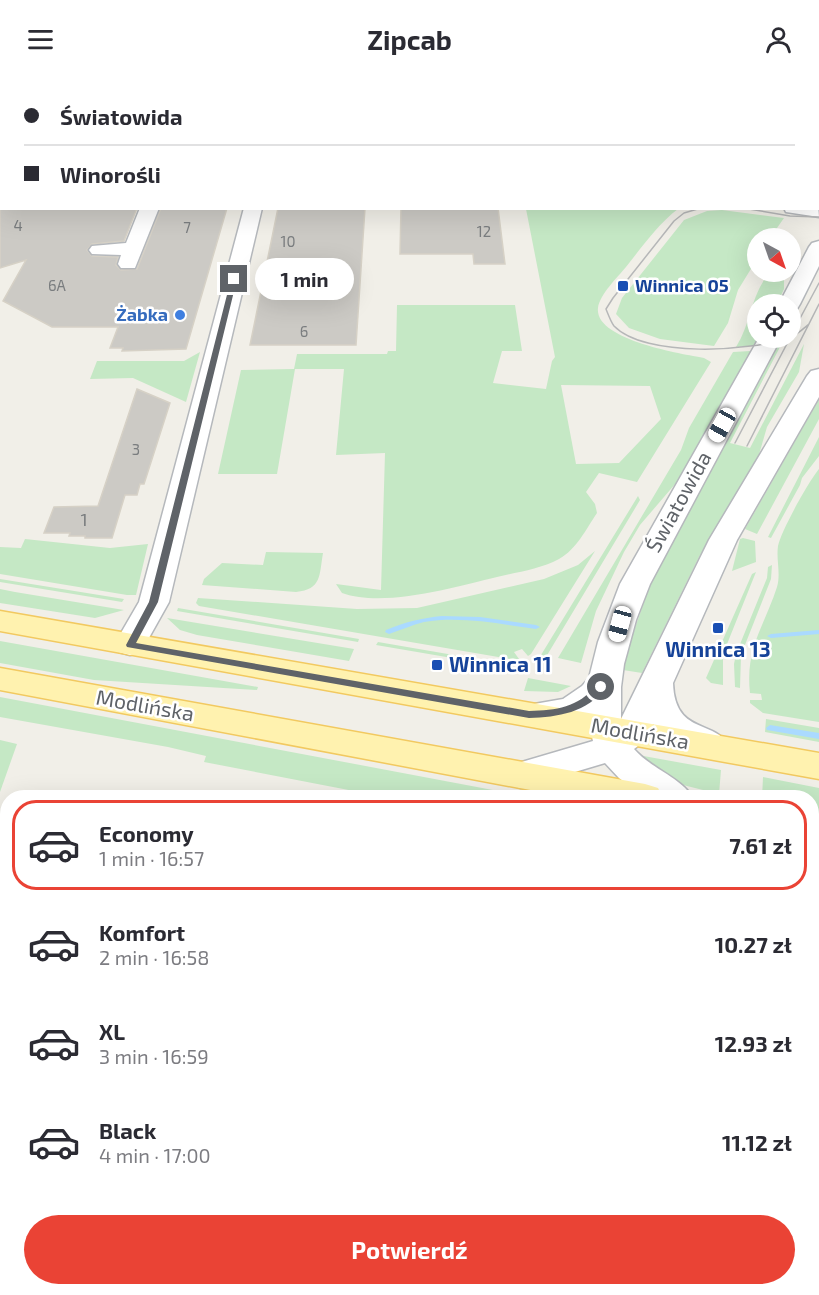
<!DOCTYPE html>
<html lang="pl">
<head>
<meta charset="utf-8">
<style>
  :root { --surface:#fff; --page:#f2f2f3; --text:#2b2b33; --muted:#7c7c81; --line:#e1e1e2; --accent:#ea4335 }
  body { margin:0; font-family:"Exo 2",sans-serif; background:var(--page); color:var(--text); height:100vh; display:flex; flex-direction:column; font-size:22px; white-space:nowrap }
  * { box-sizing:border-box; margin:0 }
  p { font-size:20px; color:var(--muted) }
  .icon { flex:none; width:33px; height:33px; fill:none; stroke:currentColor; stroke-width:2; stroke-linecap:round; stroke-linejoin:round }
  .map { position:relative; flex:1; overflow:hidden }
  .drawer { position:absolute; left:0px; top:712px; width:819px; height:506px; display:flex; flex-direction:column; background:var(--surface); border-radius:24px 24px 0 0; box-shadow:0 6px 24px #0002 }
  .drawer>* { flex:none }
  .top-card { position:absolute; left:0px; top:0px; width:819px; height:132px; box-shadow:0 6px 24px #0002; display:grid; align-content:center; height:132px; padding:0 24px; background:var(--surface) }
  .needle { width:39px; rotate:140deg }
  .fabs { position:absolute; left:747px; top:150px; display:grid; gap:12px }
  .fabs a { display:grid; place-items:center; width:54px; height:54px; border-radius:50%; background:var(--surface); box-shadow:0 6px 24px #0002; font-size:30px }
  .end { position:absolute; width:27px; height:27px; margin:-14px; border:8px solid #5f6368; background:#fff; box-shadow:0 0 0 3px #fff }
  .from { border-radius:50% }
  .bubble { position:absolute; height:42px; border-radius:21px; background:var(--surface); box-shadow:0 6px 24px #0002; font-size:20px; font-weight:700; line-height:42px; text-align:center }
  .car { position:absolute; width:18px; height:36px; margin:-18px -9px; border-radius:8px; box-shadow:0 0 4px 2px #0007; background:linear-gradient(#fff 24%,#345 0 40%,#fff 0 76%,#345 0 86%,#fff 0) }
  .top-card b { display:flex; align-items:center; gap:21px; height:57px; font-size:22px }
  .top-card b+b { border-top:2px solid var(--line) }
  .top-card i { width:15px; height:15px; background:var(--text) }
  ul { padding:10px 0 0; list-style:none }
  li { display:flex; align-items:center; gap:18px; height:90px; margin:0 12px 9px; padding:0 12px; border:3px solid transparent; border-radius:24px }
  li div { flex:1 }
  li b { display:block; font-size:22px }
  li em { font-style:normal; font-weight:700 }
  li.selected { border-color:var(--accent) }
  li>.icon { width:54px; height:54px; stroke-width:1.5 }
  .button { display:flex; gap:12px; margin-top:auto; padding:12px 24px }
  .button a { flex:1; height:69px; border-radius:36px; background:var(--accent); color:#fff; font-size:24px; font-weight:700; line-height:69px; text-align:center }
  header { display:flex; justify-content:space-between; align-items:center; height:78px; padding:0 24px; background:var(--surface); font-size:27px; font-weight:700 }
  .map>svg:first-child { display:block }
</style>
</head>
<body>
<header><svg class="icon" aria-label="menu" viewBox="0 0 24 24"><path d="M4 6h16M4 12h16M4 18h16"/></svg>Zipcab<svg class="icon" aria-label="person" viewBox="0 0 24 24"><circle cx="12" cy="8" r="4"/><path d="M4 21q1-7 8-7t8 7"/></svg></header>
<div class="map">
<svg width="819" height="1217" viewBox="0 0 819 1217">
  <rect width="100%" height="100%" fill="#f1efe8"/>
  <!-- green -->
  <path fill="#c5e8c5" fill-rule="evenodd" d="M526 131H678C658 146 642 169 626 189 617 200 600 216 598 230 594 262 682 276 704 280L711 284 637 404 599 395 586 414 595 426 597 435C586 451 577 471 559 481 540 491 518 494 497 499 455 509 384 530 342 515L336 506 381 512 385 375 336 377 344 291H295L277 396H218L241 292 294 291 297 276H387L388 273H396L397 227H515L522 273H502L493 305 546 311 552 283 555 279ZM561 307 650 308 661 341 619 385 576 386Z
    M722 132 784 140 770 160H758L757 181 738 212 728 245 714 268 660 261 629 250 616 236 622 220 684 142 707 133Z
    M784 198V211L777 226H758V260L753 268 736 269C750 247 750 224 764 202L769 203Z
    M804 266 799 294 767 349 758 380 700 477 642 595 623 592 629 567 650 507 776 269H780L730 365 750 370Z
    M751 273 676 405 640 447 624 474 596 533 581 585 558 580 681 372 689 350 733 274Z
    M200 274 186 324 133 300 90 301 97 283H184Z
    M819 321V341L757 456 745 451Z
    M819 359V378L802 400 800 407 771 460 768 459Z
    M819 391V644L763 635 750 625V622H762L761 616 750 615C745 570 764 549 777 509 781 495 776 482 778 468 781 453 809 403 819 391Z
    M638 418 640 422 546 579 541 577Z
    M743 460 755 463 756 484 732 493 740 461Z
    M25 461 110 470 148 466 136 517H127L0 496V469L21 470Z
    M595 473 531 576 528 578 522 571 514 574 519 581 516 582 199 528 196 525 198 520 357 531 417 530 544 501 578 487Z
    M266 474 323 475C319 498 322 511 296 514L202 507 204 501 222 485 263 487Z
    M772 487 771 501 741 577 740 610 735 609 734 586 736 576 767 500 768 489Z
    M756 494 723 576V607L711 605 706 600 752 496Z
    M0 501 124 521 122 524 0 504Z
    M0 511 15 514 124 532 95 540 0 525Z
    M178 530 359 561 358 564 177 533Z
    M167 540 354 571 349 583 197 557 180 552Z
    M0 563 258 609 257 612 94 602 0 585Z
    M378 564 506 586 505 589 376 567Z
    M528 600 571 608 558 614 524 613Z
    M0 619 535 720H390L204 684 206 678 168 669 0 639Z
    M766 641 819 650V664L765 654Z
    M0 662 17 666 0 714Z
    M638 677 721 692 719 716 679 706Z
    M763 699 819 710V736L812 734V720H762Z
    M7 837 8 1210 158 1211 157 1217H0V838Z
    M365 1211 734 1210 735 1217H365Z"/>
  <g fill="none" stroke-linecap="round" stroke-linejoin="round">
    <!-- stream -->
    <path fill="#aadaff" fill-rule="evenodd" d="M442 538 480 539 536 547 540 549 536 551C500 546 461 538 424 544 412 547 401 552 389 556L385 554 386 552C405 544 422 540 442 538Z
      M819 552V556L771 560 767 558 771 556Z
      M770 647 819 655V661L767 652 766 650Z
      M8 843V851L0 852V844Z"/>
  </g>
  <!-- building -->
  <path fill="#cccac5" stroke="#d6d1c6" stroke-width="1.5" d="M0 130H137L124 163 92 166 87 172 92 178 118 179 116 187 121 192 137 191 161 130H227L186 271 122 273 123 270H110L118 249H52L3 223 26 182 0 190Z
    M278 130H365L356 267H250Z
    M401 130H498L505 186H474L473 176H400Z
    M137 311 170 325 144 406H140L137 417H125L112 460H85V458H69L70 455H44L54 429 98 428Z"/>
  <g fill="none" stroke-linecap="round" stroke-linejoin="round">
    <!-- minor casing -->
    <g stroke="#b5b8bc" stroke-width="3">
      <path id="minor" d="M115 0H143L144 2H115Z
        M198 0H212L197 2Z
        M322 0H336V2H322Z
        M439 0H453V2H439Z
        M465 0H490L464 2Z
        M557 0H571L572 2H557Z
        M603 0H631L632 2H604Z
        M783 0H797L798 2H783Z
        M0 108H2V118H0Z
        M818 127 819 139 786 134 784 130H818Z
        M140 130H159L135 190H121L118 186 121 177 92 176 89 172 92 168 126 165Z
        M244 130H262L169 524 141 574 130 577 119 574 114 567 139 524Z
        M819 163V188L800 226 797 231 790 232V226H779L809 169 812 165Z
        M759 260H781L650 506 636 542 624 586 621 609V641L709 462 807 298 811 293 819 291V319L737 462 673 605C675 658 714 640 730 669L725 678C699 686 670 665 653 646L643 664 634 671C650 690 682 700 693 720H646L619 700 605 685 521 710 508 706 503 697 508 688 593 663 587 637C564 646 541 652 517 645L512 637 517 629 563 621 582 608 589 600 598 564 620 506Z"/>
    </g>
    <!-- major casing -->
    <g stroke="#f2c960" stroke-width="3">
      <path id="major" d="M0 533 819 675V701L0 553Z
        M0 590 645 706 658 710 663 720H573L0 612Z
        M812 740 819 741V769L812 768Z"/>
    </g>
    <!-- minor -->
    <use href="#minor" fill="#fff" fill-rule="evenodd"/>
    <!-- major -->
    <use href="#major" fill="#fff2af" fill-rule="evenodd"/>
    <!-- tram -->
    <path stroke="#b6b7b8" stroke-width="1.5" d="M701 130 684 135 674 143 613 220 606 231C608 236 611 244 614 248 645 280 751 274 790 259 797 257 803 251 809 246
      M743 130 790 138 819 139
      M790 259 819 205
      M735 365 790 260
      M747 368 819 226"/>
  </g>
  <!-- route -->
  <path fill="#5f6368" d="M234 199 237 201 158 524 136 565 529 633C557 632 577 630 597 607H604L606 609C587 635 558 639 529 640L127 569 126 567 149 524 231 201Z"/>
  <!-- markers -->
  <g fill="#1a4fb4" stroke="#fff" stroke-width="2">
    <rect x="617" y="202" width="12" height="12" rx="3"/>
    <rect x="712" y="544" width="12" height="12" rx="3"/>
    <rect x="431" y="581" width="12" height="12" rx="3"/>
  </g>
  <circle fill="#3f7fe0" stroke="#fff" stroke-width="2" cx="180" cy="237" r="6"/>
  <g text-anchor="middle" stroke-width="5" stroke-linejoin="round" paint-order="stroke">
    <!-- far-number labels -->
    <g font-size="15" fill="#7a7d7f">
      <text x="18" y="153">4</text>
      <text x="187" y="155">7</text>
      <text x="484" y="159">12</text>
      <text x="288" y="169">10</text>
      <text x="57" y="213">6A</text>
      <text x="304" y="259">6</text>
      <text x="136" y="377">3</text>
    </g>
    <!-- far-transit labels -->
    <g font-size="18" font-weight="bold" fill="#164399" stroke="#fff" text-anchor="start">
      <text x="635" y="214">Winnica 05</text>
    </g>
    <!-- far-shop labels -->
    <g font-size="18" font-weight="bold" fill="#366cbe" stroke="#fff" text-anchor="end">
      <text x="168" y="243">Żabka</text>
    </g>
    <!-- number labels -->
    <g font-size="18" fill="#7a7d7f">
      <text x="84" y="448">1</text>
    </g>
    <!-- street labels -->
    <g font-size="21" fill="#5f6368" stroke="#fff">
      <text transform="translate(679 424) rotate(-61)" y="7">Światowida</text>
      <text transform="translate(145 628) rotate(10)" y="7">Modlińska</text>
      <text transform="translate(640 656) rotate(10)" y="7">Modlińska</text>
    </g>
    <!-- transit labels -->
    <g font-size="21" font-weight="bold" fill="#164399" stroke="#fff">
      <text x="718" y="579">Winnica 13</text>
      <text x="449" y="594" text-anchor="start">Winnica 11</text>
    </g>
  </g>
</svg>
<div class="fabs">
<a><svg class="needle" viewBox="-14 -14 28 28"><path d="M0-13l5 13h-10z" fill="#e53935"/><path d="M0 13l5-13h-10z" fill="#7c7c81"/></svg></a>
<a><svg class="icon" aria-label="locate" viewBox="0 0 24 24"><circle cx="12" cy="12" r="6"/><path d="M12 2v4M12 18v4M2 12h4M18 12h4"/></svg></a>
</div>
<i class="end from" style="left:601px;top:609px"></i>
<i class="end" style="left:234px;top:201px"></i>
<div class="bubble" style="left:255px;top:180px;width:99px">1 min</div>
<i class="car" style="left:722px;top:347px;rotate:209deg"></i>
<i class="car" style="left:620px;top:546px;rotate:195deg"></i>
<div class="top-card">
<b><i class="from"></i>Światowida</b>
<b><i></i>Winorośli</b>
</div>
<section class="drawer">
<ul>
<li class="selected"><svg class="icon" aria-label="car" viewBox="0 0 24 24"><path d="M5 17H2v-5l4-1 3-4h7l3 4 3 1v5h-3M9 17h6M6 11h13"/><circle cx="7" cy="17" r="2"/><circle cx="17" cy="17" r="2"/></svg><div><b>Economy</b><p>1 min · 16:57</p></div><em>7.61 zł</em></li>
<li><svg class="icon" aria-label="car" viewBox="0 0 24 24"><path d="M5 17H2v-5l4-1 3-4h7l3 4 3 1v5h-3M9 17h6M6 11h13"/><circle cx="7" cy="17" r="2"/><circle cx="17" cy="17" r="2"/></svg><div><b>Komfort</b><p>2 min · 16:58</p></div><em>10.27 zł</em></li>
<li><svg class="icon" aria-label="car" viewBox="0 0 24 24"><path d="M5 17H2v-5l4-1 3-4h7l3 4 3 1v5h-3M9 17h6M6 11h13"/><circle cx="7" cy="17" r="2"/><circle cx="17" cy="17" r="2"/></svg><div><b>XL</b><p>3 min · 16:59</p></div><em>12.93 zł</em></li>
<li><svg class="icon" aria-label="car" viewBox="0 0 24 24"><path d="M5 17H2v-5l4-1 3-4h7l3 4 3 1v5h-3M9 17h6M6 11h13"/><circle cx="7" cy="17" r="2"/><circle cx="17" cy="17" r="2"/></svg><div><b>Black</b><p>4 min · 17:00</p></div><em>11.12 zł</em></li>
</ul>
<div class="button"><a>Potwierdź</a></div>
</section>
</div>
</body>
</html>
